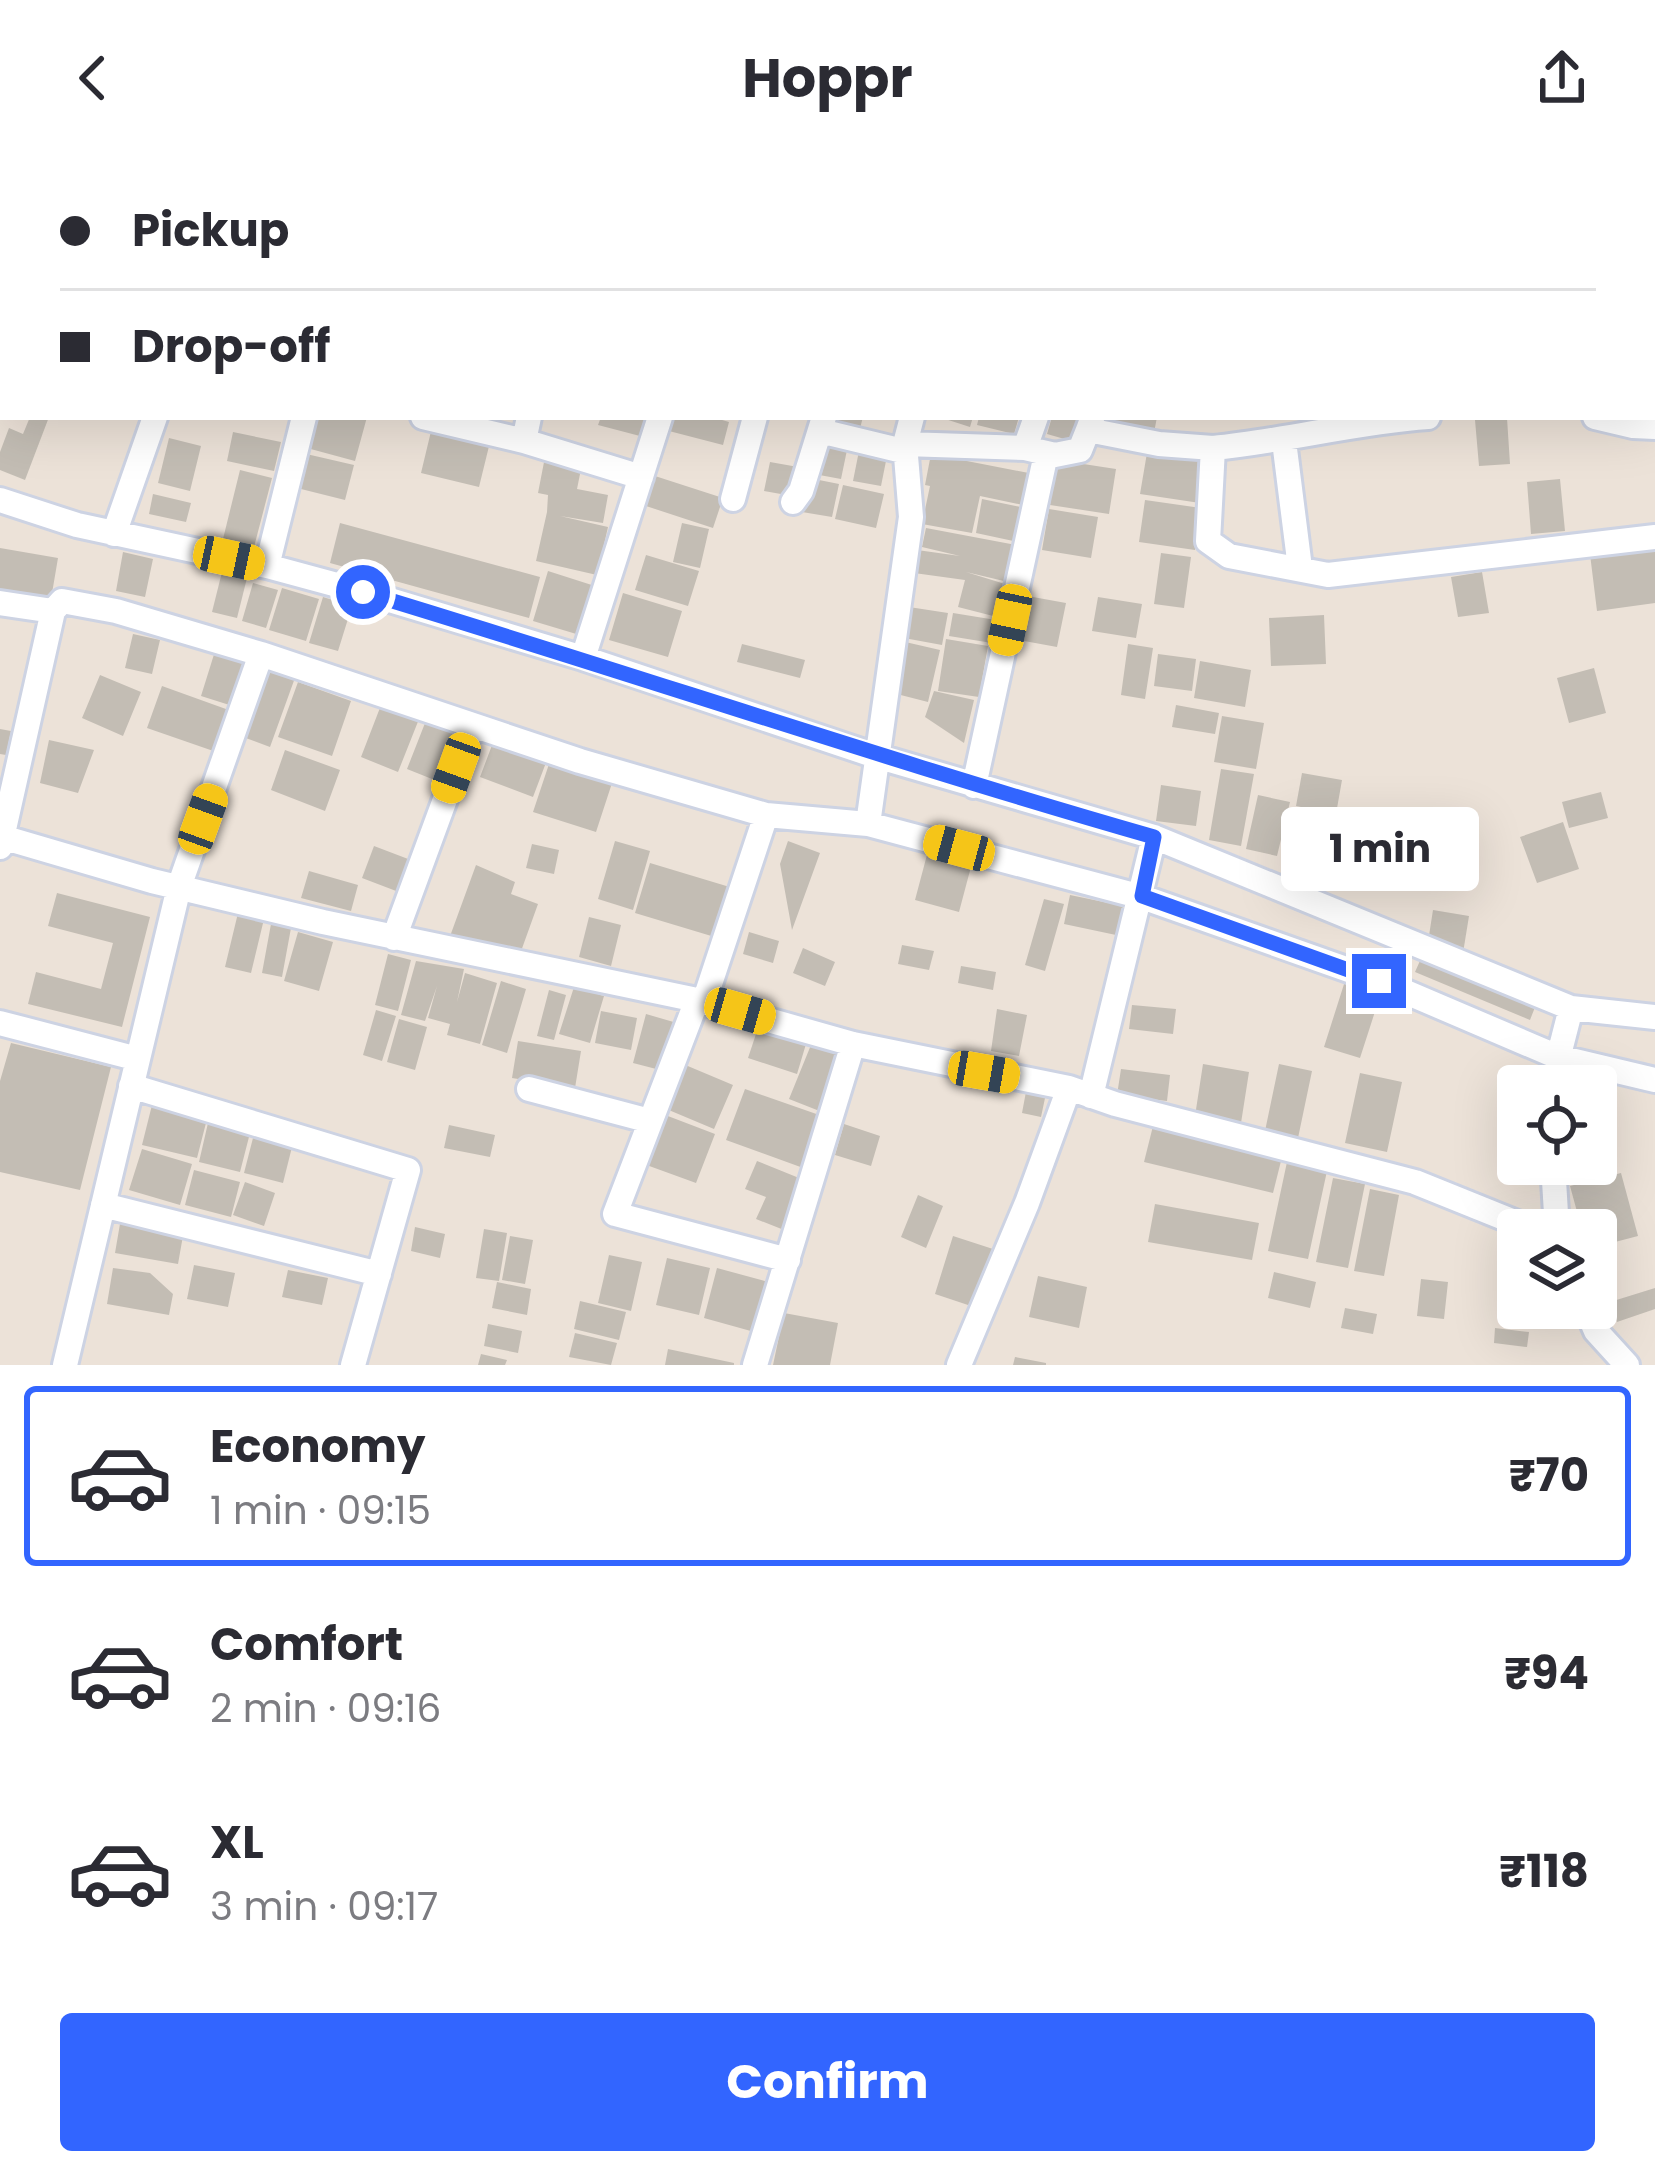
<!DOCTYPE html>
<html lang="en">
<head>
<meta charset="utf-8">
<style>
  :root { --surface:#fff; --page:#f7f7f7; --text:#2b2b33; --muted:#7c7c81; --line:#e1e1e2; --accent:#3265ff }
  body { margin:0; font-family:Poppins,sans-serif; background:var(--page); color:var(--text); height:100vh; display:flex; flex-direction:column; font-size:45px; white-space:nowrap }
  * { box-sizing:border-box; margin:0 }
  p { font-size:39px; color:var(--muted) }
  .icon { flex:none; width:66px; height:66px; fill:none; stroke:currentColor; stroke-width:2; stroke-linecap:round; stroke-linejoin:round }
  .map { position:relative; height:1209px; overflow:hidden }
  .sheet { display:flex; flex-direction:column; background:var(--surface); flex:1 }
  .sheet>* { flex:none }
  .top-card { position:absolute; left:0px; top:0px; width:1656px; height:264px; box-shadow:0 12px 48px #0002; display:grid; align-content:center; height:264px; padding:0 60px; background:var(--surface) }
  .fabs { position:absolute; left:1497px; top:909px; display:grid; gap:24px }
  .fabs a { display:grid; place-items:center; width:120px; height:120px; border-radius:12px; background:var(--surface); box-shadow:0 12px 48px #0002; font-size:60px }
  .end { position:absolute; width:54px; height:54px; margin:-27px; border:15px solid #3265ff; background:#fff; box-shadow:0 0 0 6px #fff }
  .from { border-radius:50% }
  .bubble { position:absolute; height:84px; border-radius:12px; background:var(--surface); box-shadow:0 12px 48px #0002; font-size:39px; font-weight:700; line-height:84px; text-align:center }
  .car { position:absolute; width:36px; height:72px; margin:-36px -18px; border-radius:15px; box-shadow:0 0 9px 3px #0007; background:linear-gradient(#f5c518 24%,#345 0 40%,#f5c518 0 76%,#345 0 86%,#f5c518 0) }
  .top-card b { display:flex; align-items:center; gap:42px; height:114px; font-size:45px }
  .top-card b+b { border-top:3px solid var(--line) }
  .top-card i { width:30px; height:30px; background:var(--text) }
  ul { padding:21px 0 0; list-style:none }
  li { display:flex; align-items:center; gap:36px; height:180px; margin:0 24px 18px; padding:0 36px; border:6px solid transparent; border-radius:12px }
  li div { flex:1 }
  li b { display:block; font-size:45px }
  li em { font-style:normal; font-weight:700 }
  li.selected { border-color:var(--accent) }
  li>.icon { width:108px; height:108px; stroke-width:1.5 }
  .action { display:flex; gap:24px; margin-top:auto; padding:24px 60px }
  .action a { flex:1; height:138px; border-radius:12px; background:var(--accent); color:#fff; font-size:48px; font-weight:700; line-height:138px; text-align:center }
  header { display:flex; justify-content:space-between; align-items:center; height:156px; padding:0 60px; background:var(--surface); font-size:54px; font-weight:700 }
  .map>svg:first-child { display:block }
</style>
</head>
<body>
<header><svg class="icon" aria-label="back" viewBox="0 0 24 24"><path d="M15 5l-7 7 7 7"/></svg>Hoppr<svg class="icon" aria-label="share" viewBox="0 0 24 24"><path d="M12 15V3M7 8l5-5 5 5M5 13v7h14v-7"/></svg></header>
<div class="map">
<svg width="1655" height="1209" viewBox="0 0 1655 1209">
  <rect width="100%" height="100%" fill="#ece2d8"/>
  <!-- building -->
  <path fill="#c3bdb4" d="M30 261H49L25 324 0 314V296L9 272 23 278Z
    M316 261H367L355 305 307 292Z
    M601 261H645L640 280 598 269Z
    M673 261H712L729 266 723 289 669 275Z
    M828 261H863L858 280 826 273Z
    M939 261H973L970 271Z
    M979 261H1019L1014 278 977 269Z
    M1052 261H1082L1075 286 1047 278Z
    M1098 261H1157L1153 282 1096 272Z
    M1507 262 1510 308 1479 310 1475 264Z
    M433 267 491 282 479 331 421 317Z
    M233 276 281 286 274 315 227 305Z
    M169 282 201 290 190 335 158 327Z
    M819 288 847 294 841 323 814 318Z
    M1148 291 1207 300 1200 347 1140 338Z
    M859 295 887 300 881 330 853 325Z
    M302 297 354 309 345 344 293 331Z
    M931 298 1034 318 1028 350 980 340 972 377 922 368 930 330 925 329Z
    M545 301 582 308 577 333 608 339 603 367 560 360 608 371 597 419 536 405 547 356 548 339 538 337Z
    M1057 304 1116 313 1109 358 1050 349Z
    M770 306 798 311 792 340 764 335Z
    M240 314 272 322 254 391 223 383Z
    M655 320 723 342 713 372 646 350Z
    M809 322 839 328 832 361 802 356Z
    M1560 323 1565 375 1531 378 1527 326Z
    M843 329 884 338 876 372 835 363Z
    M153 338 191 347 186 366 149 358Z
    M982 343 1025 352 1018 386 976 377Z
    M1145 344 1201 352 1195 394 1139 386Z
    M1049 353 1098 361 1091 402 1042 394Z
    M340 367 540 421 529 462 330 407Z
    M682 367 709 373 700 412 673 406Z
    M926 372 1016 389 1008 426 966 416 1005 428 997 461 958 451 965 424 914 417 917 394 960 400 922 391Z
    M1655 382V447L1597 455 1589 390Z
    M0 392 58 402 50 449 0 440Z
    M123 396 153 403 145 441 116 435Z
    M1161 397 1191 401 1184 452 1154 448Z
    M646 399 699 415 688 450 635 434Z
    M223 412 248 418 237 462 212 456Z
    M548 415 598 431 583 480 533 465Z
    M1482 416 1489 457 1458 461 1451 421Z
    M253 427 278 434 266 472 242 465Z
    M282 432 319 443 306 485 269 474Z
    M623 437 682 455 668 501 609 484Z
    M1022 439 1066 447 1057 491 1013 483Z
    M323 441 352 450 338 495 309 487Z
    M1098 441 1142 448 1136 482 1092 475Z
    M909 451 948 457 942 489 904 482Z
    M953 457 996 464 992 487 949 480Z
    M1324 459 1326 508 1271 510 1269 462Z
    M133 478 160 484 152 518 125 512Z
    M946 483 988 490 979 541 938 535Z
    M901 485 940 494 928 546 889 536Z
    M742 488 805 504 800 522 737 506Z
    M1128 488 1153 492 1145 543 1121 539Z
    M216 492 254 504 239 552 201 540Z
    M1158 498 1196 503 1192 535 1154 530Z
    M1200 505 1251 514 1245 551 1194 542Z
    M261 506 296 519 270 591 235 578Z
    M1594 512 1606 557 1569 567 1557 522Z
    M100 519 141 536 123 580 82 562Z
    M298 526 351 545 332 600 278 581Z
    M162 530 237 557 222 598 147 572Z
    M934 535 974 544 964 587 925 561Z
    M383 544 421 558 398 616 361 601Z
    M1176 549 1219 557 1215 578 1172 571Z
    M1222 560 1264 567 1256 613 1214 606Z
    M427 562 467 578 447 629 407 613Z
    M0 573 11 575 6 599 0 598Z
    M49 584 94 594 78 637 40 627Z
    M494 584 547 604 533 641 480 621Z
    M285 594 340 614 325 655 271 634Z
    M550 605 613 624 596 676 533 656Z
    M1221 613 1254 618 1241 690 1209 684Z
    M1302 617 1342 624 1336 658 1296 650Z
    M1161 629 1201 635 1196 670 1156 665Z
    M1601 636 1608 662 1569 672 1562 646Z
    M1258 639 1290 646 1277 700 1246 693Z
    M1292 654 1319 659 1309 717 1282 712Z
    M1327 661 1388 673 1383 703 1374 702 1370 720 1318 711Z
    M1563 666 1579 713 1537 727 1520 681Z
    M615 685 650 695 633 754 598 743Z
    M788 685 820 697 792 774 780 708Z
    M532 688 559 694 554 718 526 712Z
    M374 690 416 706 404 738 362 722Z
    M928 695 972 707 959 756 915 744Z
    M650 707 733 732 718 782 635 757Z
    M476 709 515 726 511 738 538 748 520 798 449 783Z
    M309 715 358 729 351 755 301 742Z
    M57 737 150 761 122 871 28 848 36 816 101 833 113 787 48 770Z
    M1070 739 1123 750 1116 779 1064 768Z
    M1044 743 1064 748 1045 815 1025 809Z
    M1433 754 1469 760 1463 797 1428 786Z
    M238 757 264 763 251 817 225 811Z
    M589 761 621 769 611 810 579 801Z
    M271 768 291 772 282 821 262 817Z
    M298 776 333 786 319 835 284 825Z
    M749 776 779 785 773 807 743 798Z
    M902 789 934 795 929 814 898 808Z
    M803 792 835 806 825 830 793 817Z
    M388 798 411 804 398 855 375 849Z
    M1423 798 1537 846 1530 864 1415 816Z
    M416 805 464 813 457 846 465 817 497 827 480 888 447 879 450 868 428 862 437 830 425 865 401 859Z
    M961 810 996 816 993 834 958 827Z
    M501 825 526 833 507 897 482 889Z
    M1345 825 1381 837 1360 902 1324 891Z
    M574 831 604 840 590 887 559 878Z
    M549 834 566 839 554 884 537 880Z
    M1132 849 1176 853 1173 878 1129 873Z
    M997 853 1027 859 1019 900 991 895Z
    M376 854 396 860 382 905 363 899Z
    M601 855 637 862 631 894 595 887Z
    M646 858 677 867 664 915 633 907Z
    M399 863 427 871 415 914 387 906Z
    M758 872 806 888 797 918 748 902Z
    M813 884 845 897 822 956 789 943Z
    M518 885 581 895 575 932 512 922Z
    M11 887 111 911 80 1034 0 1016V925Z
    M683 908 733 929 714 973 664 952Z
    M1203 908 1249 916 1241 967 1195 960Z
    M1279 908 1312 915 1298 982 1265 975Z
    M1121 913 1170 919 1167 945 1117 939Z
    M1360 917 1402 926 1387 996 1345 987Z
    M1028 925 1048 928 1041 961 1022 957Z
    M745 933 825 961 806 1013 726 984Z
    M152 949 207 963 197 1002 142 989Z
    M660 957 715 978 696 1027 641 1007Z
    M1154 966 1283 997 1273 1037 1144 1006Z
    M208 967 250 977 240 1016 199 1006Z
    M844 968 880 980 871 1010 835 999Z
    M449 969 495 979 490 1001 444 992Z
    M253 982 292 991 283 1027 244 1017Z
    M142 993 192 1008 180 1049 129 1034Z
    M757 1005 804 1024 784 1074 756 1063 766 1041 745 1033Z
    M1287 1006 1327 1015 1308 1103 1268 1095Z
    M194 1014 240 1026 231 1061 185 1049Z
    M1621 1017 1638 1080 1596 1091V1074H1582L1570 1030Z
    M1333 1022 1365 1028 1348 1112 1316 1106Z
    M245 1026 275 1037 264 1070 233 1059Z
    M1370 1033 1399 1039 1384 1120 1354 1115Z
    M918 1039 943 1050 926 1092 901 1081Z
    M1155 1048 1259 1067 1252 1104 1148 1086Z
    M121 1062 184 1074 178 1108 115 1097Z
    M415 1071 445 1078 440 1102 411 1095Z
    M484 1073 507 1077 499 1125 476 1122Z
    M510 1080 533 1084 525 1128 502 1124Z
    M953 1080 993 1093 974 1151 935 1138Z
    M609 1099 642 1106 631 1155 598 1147Z
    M667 1102 710 1112 699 1159 656 1149Z
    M194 1109 235 1117 228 1151 187 1143Z
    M113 1112 150 1117 173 1138 169 1159 107 1148Z
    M717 1112 772 1127 758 1177 704 1162Z
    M288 1114 328 1122 322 1149 282 1141Z
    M1274 1116 1316 1126 1310 1152 1268 1142Z
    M1038 1120 1087 1131 1079 1172 1029 1161Z
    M1421 1123 1448 1126 1444 1163 1417 1160Z
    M497 1126 531 1133 527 1159 492 1152Z
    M1655 1132V1153L1617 1166 1610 1146Z
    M580 1145 626 1156 619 1184 574 1173Z
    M1345 1152 1377 1158 1373 1178 1341 1172Z
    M784 1157 838 1167 830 1209H773Z
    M488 1168 522 1175 518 1197 484 1190Z
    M1495 1172 1529 1176 1527 1191 1494 1187Z
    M575 1177 617 1187 611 1209 569 1201Z
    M668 1193 734 1207V1209H665Z
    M481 1198 507 1204 505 1209H478Z
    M1015 1201 1046 1207V1209H1013Z"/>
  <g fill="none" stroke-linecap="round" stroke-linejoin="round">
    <!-- street casing -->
    <g stroke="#cdd3e3" stroke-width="30">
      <path id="street" d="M1076 0 1086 3
        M1465 0 1482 3
        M276 3 277 0
        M337 3 338 0
        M430 3 431 0
        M741 3 742 0
        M824 3 825 0
        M898 3 899 0
        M980 3V0
        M1105 3 1106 0
        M1653 34H1655
        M0 39 3 40
        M0 214 3 215
        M423 261 524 285 641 321
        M1428 261C1355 266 1286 285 1213 292L1208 385 1229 400 1328 419 1655 381
        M1595 261 1633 270 1655 271
        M1092 263 1088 274 1159 288 1213 292
        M820 275 907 296
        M524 285 529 261
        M1284 285 1300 412
        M905 288 1025 292 1055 299 1080 294 1088 274
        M1025 292 1036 261
        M733 343 755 261
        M0 344 77 369 267 410 363 436 583 502 876 600 1154 681 1571 852 1655 861
        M793 346 801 335 824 261
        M114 378 155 261
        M267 410 304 261
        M0 447 53 455
        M583 502 660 261
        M974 630 1046 298
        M868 668 911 361 905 288 912 261
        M2 681 152 725 323 766 697 844 853 888 1069 932 1115 948 1415 1026 1534 1074
        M0 691 53 455 62 445 116 455 261 498 580 605 766 659 868 668 1142 741 1380 825 1558 901 1655 924
        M394 782 472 570
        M697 844 615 1058 788 1104
        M704 846 766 659
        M0 867 138 903
        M131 930 408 1014 353 1209
        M1551 930 1571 852
        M529 933 650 965
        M1091 940 1154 681
        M1553 1008 1557 1074
        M103 1049 379 1118
        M1586 1152 1596 1175 1627 1209
        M65 1209 179 731 261 498
        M755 1209 853 888
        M959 1209 1027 1047 1069 932"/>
    </g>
    <!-- street -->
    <use href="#street" stroke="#fff" stroke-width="24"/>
  </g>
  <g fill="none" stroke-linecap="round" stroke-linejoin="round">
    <!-- route -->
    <path stroke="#3265ff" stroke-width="15" d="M363 436C628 516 888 605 1154 681L1142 740 1379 825"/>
  </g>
</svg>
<div class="fabs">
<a><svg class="icon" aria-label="locate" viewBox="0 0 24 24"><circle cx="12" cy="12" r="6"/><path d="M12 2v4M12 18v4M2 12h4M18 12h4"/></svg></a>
<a><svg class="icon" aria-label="layers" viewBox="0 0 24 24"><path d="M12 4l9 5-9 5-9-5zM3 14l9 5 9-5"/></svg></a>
</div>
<i class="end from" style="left:363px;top:436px"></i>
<i class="end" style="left:1379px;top:825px"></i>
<div class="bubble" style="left:1281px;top:651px;width:198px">1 min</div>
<i class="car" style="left:229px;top:402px;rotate:102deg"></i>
<i class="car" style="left:1010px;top:464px;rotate:192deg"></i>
<i class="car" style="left:456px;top:612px;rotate:200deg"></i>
<i class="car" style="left:203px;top:663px;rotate:20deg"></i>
<i class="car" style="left:959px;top:692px;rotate:285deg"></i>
<i class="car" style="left:740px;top:855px;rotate:106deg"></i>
<i class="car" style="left:984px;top:916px;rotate:100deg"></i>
<div class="top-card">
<b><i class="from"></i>Pickup</b>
<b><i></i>Drop-off</b>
</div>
</div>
<section class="sheet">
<ul>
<li class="selected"><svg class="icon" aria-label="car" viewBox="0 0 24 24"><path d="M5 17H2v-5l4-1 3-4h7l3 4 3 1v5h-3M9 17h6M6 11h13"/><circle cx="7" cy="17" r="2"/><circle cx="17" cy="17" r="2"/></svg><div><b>Economy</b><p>1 min · 09:15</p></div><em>₹70</em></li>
<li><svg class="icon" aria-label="car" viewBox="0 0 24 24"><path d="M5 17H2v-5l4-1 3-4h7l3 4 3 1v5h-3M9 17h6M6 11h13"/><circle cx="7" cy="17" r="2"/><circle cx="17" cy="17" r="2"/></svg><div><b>Comfort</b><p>2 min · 09:16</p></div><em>₹94</em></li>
<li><svg class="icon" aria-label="car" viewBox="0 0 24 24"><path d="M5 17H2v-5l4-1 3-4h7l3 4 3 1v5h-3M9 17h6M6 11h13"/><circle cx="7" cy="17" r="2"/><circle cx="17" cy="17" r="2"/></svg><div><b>XL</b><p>3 min · 09:17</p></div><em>₹118</em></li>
</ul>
<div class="action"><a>Confirm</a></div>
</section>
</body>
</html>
